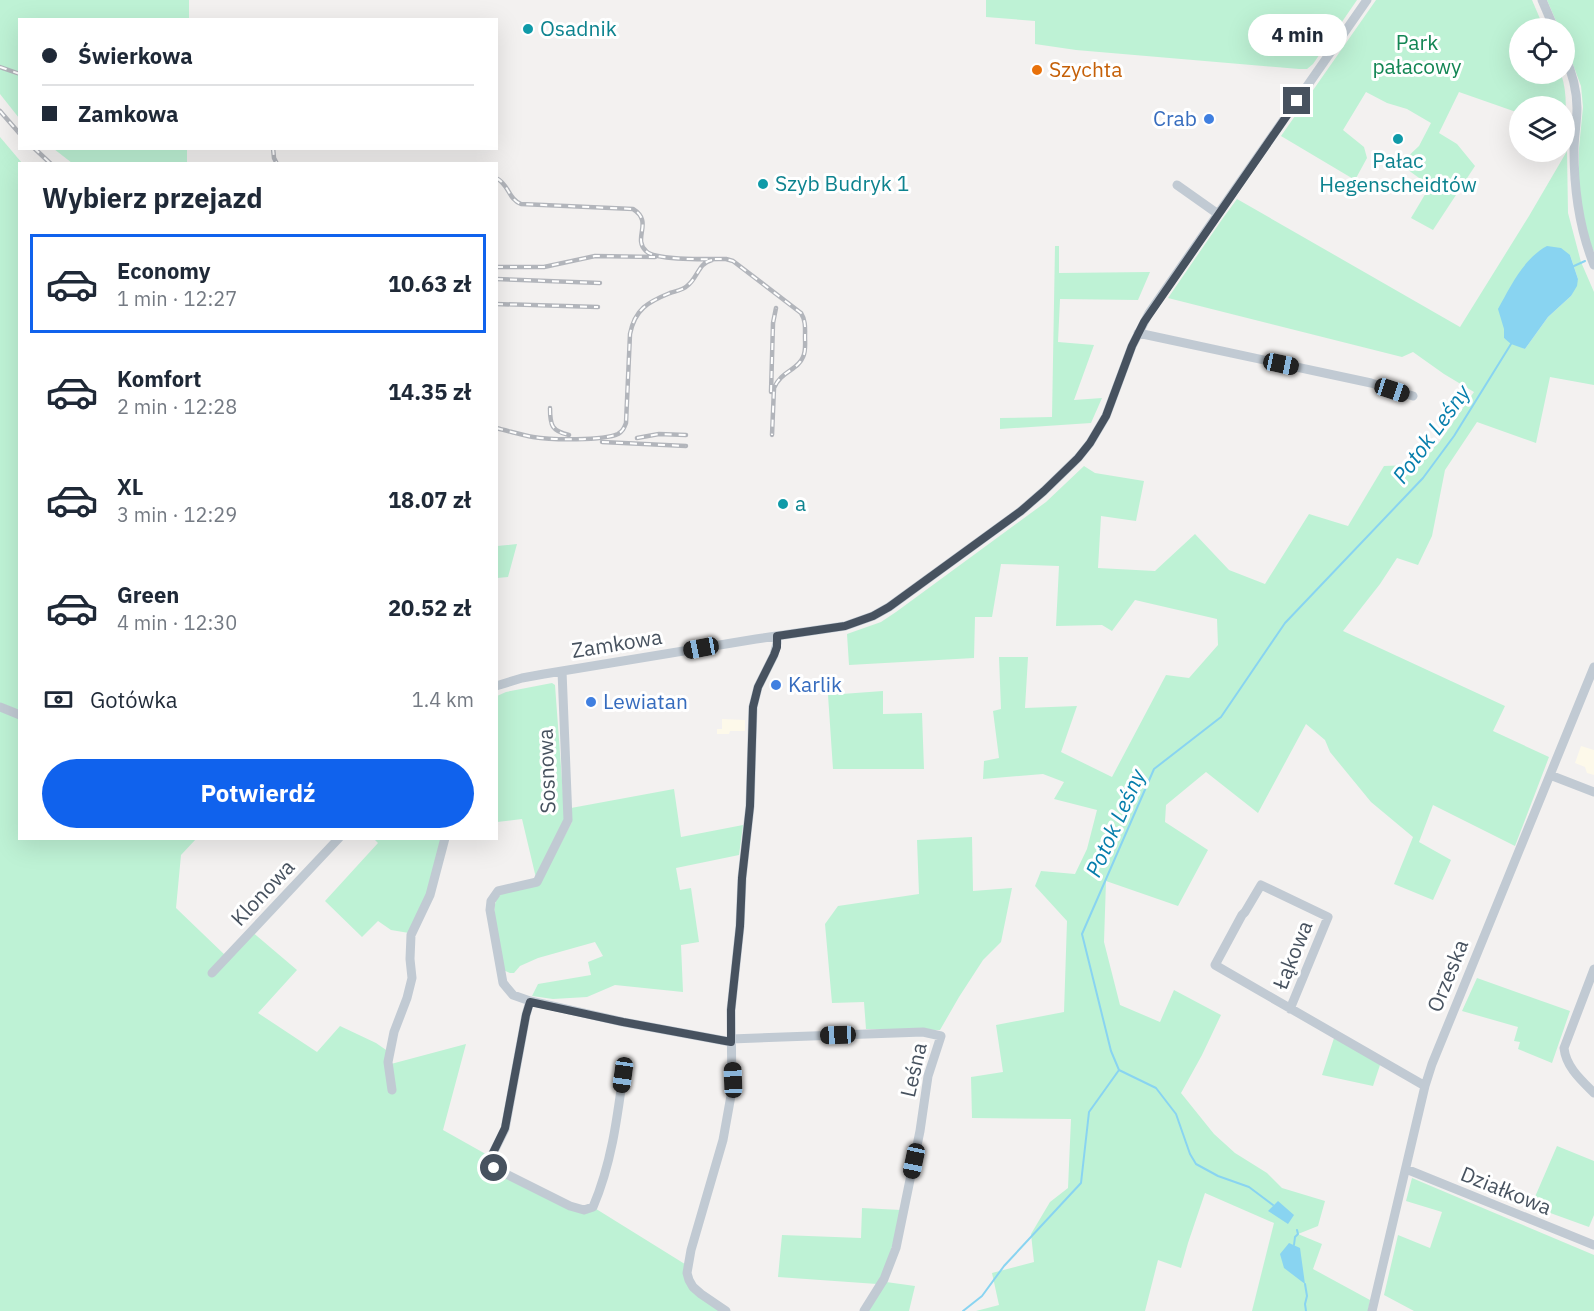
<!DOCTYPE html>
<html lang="pl">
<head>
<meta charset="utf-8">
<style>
  :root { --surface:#fff; --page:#f2f2f3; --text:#1f2937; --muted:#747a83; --line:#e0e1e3; --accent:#1062ed }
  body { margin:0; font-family:"IBM Plex Sans",sans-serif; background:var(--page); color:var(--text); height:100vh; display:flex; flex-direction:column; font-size:22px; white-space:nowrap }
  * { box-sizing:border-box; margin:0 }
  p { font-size:20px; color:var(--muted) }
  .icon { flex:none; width:33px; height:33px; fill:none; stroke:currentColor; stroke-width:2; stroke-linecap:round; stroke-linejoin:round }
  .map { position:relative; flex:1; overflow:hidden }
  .panel { position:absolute; left:18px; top:162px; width:480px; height:678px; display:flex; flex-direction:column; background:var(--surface); border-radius:0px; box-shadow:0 6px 24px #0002 }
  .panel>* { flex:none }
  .top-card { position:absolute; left:18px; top:18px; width:480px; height:132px; border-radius:0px; box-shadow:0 6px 24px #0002; display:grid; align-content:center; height:132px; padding:0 24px; background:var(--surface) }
  .buttons { position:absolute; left:1509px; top:18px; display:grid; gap:12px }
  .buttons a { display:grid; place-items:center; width:66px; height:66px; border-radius:50%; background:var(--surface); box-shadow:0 6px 24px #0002; font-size:30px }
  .end { position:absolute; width:27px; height:27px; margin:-14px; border:8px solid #47525f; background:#fff; box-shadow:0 0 0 3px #fff }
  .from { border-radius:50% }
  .bubble { position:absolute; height:42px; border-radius:21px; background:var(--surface); box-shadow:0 6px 24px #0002; font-size:20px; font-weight:700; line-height:42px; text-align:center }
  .car { position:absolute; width:18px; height:36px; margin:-18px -9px; border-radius:8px; box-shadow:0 0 4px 2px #0007; background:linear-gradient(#222 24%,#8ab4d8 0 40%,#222 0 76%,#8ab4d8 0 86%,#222 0) }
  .top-card b { display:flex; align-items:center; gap:21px; height:57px; font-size:22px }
  .top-card b+b { border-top:2px solid var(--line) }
  .top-card i { width:15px; height:15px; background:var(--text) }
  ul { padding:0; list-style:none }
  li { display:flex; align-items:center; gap:18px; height:99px; margin:0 12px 9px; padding:0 12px; border:3px solid transparent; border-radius:0px }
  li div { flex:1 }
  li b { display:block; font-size:22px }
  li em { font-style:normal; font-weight:700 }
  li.current { border-color:var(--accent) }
  li>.icon { width:54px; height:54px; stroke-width:1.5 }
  h2 { padding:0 24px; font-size:27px; line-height:72px }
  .pay { display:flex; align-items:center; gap:15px; height:66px; padding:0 24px; font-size:22px }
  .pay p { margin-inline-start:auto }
  .action { display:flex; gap:12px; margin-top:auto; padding:12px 24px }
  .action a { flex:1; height:69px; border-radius:36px; background:var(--accent); color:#fff; font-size:24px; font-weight:700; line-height:69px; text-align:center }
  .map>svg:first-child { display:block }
</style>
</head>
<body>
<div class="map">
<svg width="1594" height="1311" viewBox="0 0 1594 1311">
  <rect width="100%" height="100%" fill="#f3f1f0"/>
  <!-- commercial -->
  <path fill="#fdf9ea" d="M722 719 745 720V731H730L729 734H717V729H722Z
    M1581 746 1594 750V775L1587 773 1585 767 1575 763Z"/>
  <!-- green -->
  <path fill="#bef2d5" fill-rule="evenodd" d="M0 0H189V19L20 20 19 118 0 94Z
    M986 0H1357L1313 64 1307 69H1299L1076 50 1035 44V21L986 17Z
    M1376 0H1532L1544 28H1520V74H1561C1567 91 1566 107 1565 125L1564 106H1520L1519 113 1459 92 1439 133 1457 144 1475 166 1433 230 1411 218 1430 186 1400 164 1419 146 1431 123 1407 109 1387 103 1366 92 1343 130 1364 147 1367 158 1355 180 1281 136Z
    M1547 0H1594V252L1588 239 1579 190V148L1583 107 1581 86 1565 43 1564 28H1559Z
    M0 137 22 163 20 164V838L196 839 181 855 176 908 227 957 251 931 297 970 258 1013 317 1052 340 1026 376 1043 389 1052 391 1064 466 1044 443 1130 491 1157 494 1168 571 1206 593 1207 688 1266 689 1280 726 1311H0Z
    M54 149H187V163H72Z
    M1567 151 1568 213 1581 262 1594 292V385L1550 377 1536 443 1477 422 1445 470 1432 536 1418 565 1397 558 1380 584 1343 631 1505 706 1493 731 1549 757 1515 846 1433 805 1419 842 1451 860 1433 900 1394 884 1413 837 1371 802 1330 752 1325 740 1306 724 1258 813 1206 772 1166 805 1165 822 1208 850 1178 906 1106 881 1104 942 1120 1005 1160 1022 1174 990 1221 1015 1202 1055 1181 1093 1214 1134 1235 1153 1267 1173 1282 1188 1325 1201 1318 1226 1298 1234 1322 1244 1313 1269 1370 1300 1368 1311H1252L1274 1223 1205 1193 1188 1243 1181 1268 1158 1260 1145 1311H976L999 1305 992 1273 1034 1262 1031 1234 1050 1202 1068 1188 1071 1119 972 1118 971 1077 1003 1072 996 1025 1064 1012 1067 921 1035 886 1041 871 1075 874 1087 849 1097 810 1054 799 1064 782 1043 774 983 779 984 761 999 758 993 711 1001 709 999 657H1028L1025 708 1077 706 1061 752 1112 777 1166 675 1189 678 1218 645 1217 619 1135 600 1112 631 1102 625 1056 626 1059 566 1001 564 992 617H975L974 658 849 665 847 634 881 622 896 612 1046 502 1084 466 1095 473 1144 481 1136 521 1101 516 1098 568 1155 571 1195 534 1229 570 1265 584 1309 514 1348 526 1384 466 1411 465 1438 444 1474 392 1444 374 1413 352 1402 357 1168 298 1223 218 1237 199 1460 327 1529 216ZM1570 255 1578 279 1571 296 1548 317 1525 349 1504 338V329Z
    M1055 246H1059V273L1150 272 1138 300 1060 299 1058 342 1094 345 1074 400 1102 398 1091 423 1000 429V418L1052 417Z
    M517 544 508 577 497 578V546Z
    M552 683 555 685 565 821 536 878 522 819 497 822V696L506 692Z
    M883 691V714L922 713 924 769H833L828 695Z
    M674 789 681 837 743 825 739 855 676 868 680 890 691 888 699 942 681 945 683 992 615 985 587 997 553 999 532 996 538 984 591 975 588 962 603 956 595 942 538 958 520 966 514 973H510L503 970C501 954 485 901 502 894 513 889 527 888 539 885L572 822 571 808Z
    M972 837 973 891 1012 888 1001 942 983 960 959 997 940 1030 866 1029 864 1002 832 1003 825 924 838 906 919 894 917 840Z
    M374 839H443L427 899 409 933 391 930 378 921 362 937 325 901 378 843Z
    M1477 978 1570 1011 1552 1063 1518 1049 1520 1042 1514 1041 1518 1027 1462 1011Z
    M1335 1035 1381 1062 1373 1086 1322 1075Z
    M1557 1146 1594 1161V1215L1589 1227 1531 1206Z
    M1412 1178 1594 1255V1311H1414L1384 1295 1398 1235 1430 1248 1442 1212 1406 1201Z
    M862 1208 901 1210C895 1236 890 1260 877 1284L778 1277 782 1235 861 1238Z
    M886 1282 915 1286 909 1311H865Z"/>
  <!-- water -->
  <path fill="#89d4f1" d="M1547 246 1561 248 1570 255 1578 279 1577 286 1571 296 1548 317 1525 349 1511 344 1504 338V329L1498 309C1510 287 1524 258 1547 246Z
    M1278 1201 1294 1215 1288 1224 1268 1211Z
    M1289 1243 1300 1248 1305 1284 1284 1268 1280 1254Z"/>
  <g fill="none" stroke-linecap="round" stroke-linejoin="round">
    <!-- stream -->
    <path stroke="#89d4f1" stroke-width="2" d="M1574 266 1585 261
      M1119 1070 1156 1088 1176 1114 1190 1154 1196 1164 1218 1176 1249 1187 1273 1205
      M1294 1245 1295 1237 1298 1234 1297 1230
      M1305 1284 1307 1296 1305 1304 1306 1311
      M963 1311 982 1296 1004 1266 1081 1183 1089 1112 1119 1070 1111 1051 1082 934 1154 769 1221 717 1285 623 1423 478 1454 436 1511 344"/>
    <!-- minor -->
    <path stroke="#c1cad3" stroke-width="9" d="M1542 0 1554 28
      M1564 54C1572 72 1577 89 1577 108 1577 122 1574 136 1574 150 1574 190 1579 228 1594 265
      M1177 185 1218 214
      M1138 333 1371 383 1413 396
      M562 671 568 820 537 882 498 891 491 901 490 910 503 983 513 995 530 1001 623 1022 731 1042
      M496 686 522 678 544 674 756 639 845 626 873 616 889 607 1021 511 1044 491 1078 458 1090 443 1106 416 1132 346 1149 313 1367 0
      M0 707 20 715
      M1550 775 1594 792
      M1594 969 1564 1048C1566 1067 1581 1080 1594 1093
      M212 973 339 838
      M530 1001 526 1015 505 1129 490 1159 494 1168 570 1206 584 1210 593 1207C611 1165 617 1120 623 1075
      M1290 1009 1328 917 1261 885 1245 912 1242 915 1215 965 1425 1086
      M731 1039 923 1032 941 1036 928 1076 920 1131 896 1248 884 1279 864 1311
      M392 1090 388 1062 394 1032 407 998 412 978 410 959 411 935 430 895 445 838
      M1406 1169 1594 1245
      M726 1311 701 1294 693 1287 689 1280 687 1273 691 1250 723 1140 732 1090 731 1010 740 926 742 878 750 806 753 707 758 687 774 655 777 643V636
      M1372 1311 1425 1086 1432 1064 1594 667"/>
    <!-- rail casing -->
    <g stroke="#b2b5bb" stroke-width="4.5">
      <path id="rail" d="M0 67 20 74
        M0 111 20 134
        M34 148 51 164
        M273 148 274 158 277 164
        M496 178C509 184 508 199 521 204L633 209C654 222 632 238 646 251 655 261 710 259 726 259L733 261 801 313C806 321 805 329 805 337 805 344 806 351 803 357 798 370 781 371 774 388L772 435
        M496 267H544L595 256 655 257
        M496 279 600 283
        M496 304 598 307
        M771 392 773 323 776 308
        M550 408C550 426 552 431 569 435
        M496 428C509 431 521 435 533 437 551 440 603 441 618 434 623 431 624 428 626 423L630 334C635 309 648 302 670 293 676 291 683 290 687 286 698 278 698 263 712 260
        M637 438 659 434 686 435
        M602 442 686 446"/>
    </g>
    <!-- rail -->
    <use href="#rail" stroke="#fff" stroke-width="2" stroke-dasharray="7" stroke-linecap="butt"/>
  </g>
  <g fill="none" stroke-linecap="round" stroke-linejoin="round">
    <!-- route -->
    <path stroke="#47525f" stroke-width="8" d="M494 1168 490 1159 505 1128 526 1015 530 1002 623 1022 731 1042V1010L740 926 742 878 750 806 753 707 758 687 774 655 777 647V636L845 626 873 616 889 607 1021 511 1044 491 1078 458 1090 443 1106 416 1132 346 1144 322 1297 101"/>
  </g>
  <!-- markers -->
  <g fill="#0f9aa8" stroke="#fff" stroke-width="2">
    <circle cx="528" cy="29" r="6"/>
    <circle cx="1398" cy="139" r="6"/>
    <circle cx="763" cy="184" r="6"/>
    <circle cx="783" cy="504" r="6"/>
  </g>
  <circle fill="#e8710a" stroke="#fff" stroke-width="2" cx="1037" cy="70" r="6"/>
  <g fill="#3f7fe0" stroke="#fff" stroke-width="2">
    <circle cx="1209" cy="119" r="6"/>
    <circle cx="776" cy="685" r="6"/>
    <circle cx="591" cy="702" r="6"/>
  </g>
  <g text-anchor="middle" stroke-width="6" stroke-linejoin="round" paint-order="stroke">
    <!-- culture labels -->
    <g font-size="21" fill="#0d838f" stroke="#fff" text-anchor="start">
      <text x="540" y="36">Osadnik</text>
      <text x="1398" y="168" text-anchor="middle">Pałac<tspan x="1398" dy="24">Hegenscheidtów</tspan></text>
      <text x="775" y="191">Szyb Budryk 1</text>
      <text x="795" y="511">a</text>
    </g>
    <!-- park labels -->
    <g font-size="21" fill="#138654" stroke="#fff">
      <text x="1417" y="50">Park<tspan x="1417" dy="24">pałacowy</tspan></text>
    </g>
    <!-- food labels -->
    <g font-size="21" fill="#c56008" stroke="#fff" text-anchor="start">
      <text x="1049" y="77">Szychta</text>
    </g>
    <!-- shop labels -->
    <g font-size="21" fill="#366cbe" stroke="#fff" text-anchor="start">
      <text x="1197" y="126" text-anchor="end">Crab</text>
      <text x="788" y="692">Karlik</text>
      <text x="603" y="709">Lewiatan</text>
    </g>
    <!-- street labels -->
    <g font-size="21" fill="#47525f" stroke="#fff">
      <text transform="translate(617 644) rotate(-9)" y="7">Zamkowa</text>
      <text transform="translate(547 771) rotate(-92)" y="7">Sosnowa</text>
      <text transform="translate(263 893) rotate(-47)" y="7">Klonowa</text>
      <text transform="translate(1293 955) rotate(-68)" y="7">Łąkowa</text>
      <text transform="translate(1448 976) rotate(-68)" y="7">Orzeska</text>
      <text transform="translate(914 1070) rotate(-77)" y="7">Leśna</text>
      <text transform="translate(1506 1191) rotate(22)" y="7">Działkowa</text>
    </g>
    <!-- water labels -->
    <g font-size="22" font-style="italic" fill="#067eac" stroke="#fff">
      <text transform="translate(1431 434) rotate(-54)" y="8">Potok Leśny</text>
      <text transform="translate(1115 823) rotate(-66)" y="8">Potok Leśny</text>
    </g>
  </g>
</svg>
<div class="buttons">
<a><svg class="icon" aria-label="locate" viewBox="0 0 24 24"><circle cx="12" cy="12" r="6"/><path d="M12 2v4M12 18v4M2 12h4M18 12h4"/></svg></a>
<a><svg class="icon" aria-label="layers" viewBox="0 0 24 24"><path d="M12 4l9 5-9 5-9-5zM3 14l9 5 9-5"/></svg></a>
</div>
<i class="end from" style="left:494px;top:1168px"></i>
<i class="end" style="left:1297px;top:101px"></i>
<div class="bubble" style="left:1248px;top:14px;width:99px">4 min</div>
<i class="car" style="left:1281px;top:364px;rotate:102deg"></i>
<i class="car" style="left:1392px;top:390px;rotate:108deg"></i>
<i class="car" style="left:701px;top:648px;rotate:259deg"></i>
<i class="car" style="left:838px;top:1035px;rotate:268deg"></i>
<i class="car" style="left:623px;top:1075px;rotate:188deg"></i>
<i class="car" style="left:733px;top:1080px;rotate:358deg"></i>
<i class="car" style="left:914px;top:1161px;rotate:192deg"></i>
<div class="top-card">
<b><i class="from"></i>Świerkowa</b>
<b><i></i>Zamkowa</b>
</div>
<section class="panel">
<h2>Wybierz przejazd</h2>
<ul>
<li class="current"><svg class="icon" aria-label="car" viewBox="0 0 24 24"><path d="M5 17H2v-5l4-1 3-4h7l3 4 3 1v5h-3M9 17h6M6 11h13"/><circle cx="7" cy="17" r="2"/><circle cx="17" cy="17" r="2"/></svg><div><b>Economy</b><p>1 min · 12:27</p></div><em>10.63 zł</em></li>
<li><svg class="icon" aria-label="car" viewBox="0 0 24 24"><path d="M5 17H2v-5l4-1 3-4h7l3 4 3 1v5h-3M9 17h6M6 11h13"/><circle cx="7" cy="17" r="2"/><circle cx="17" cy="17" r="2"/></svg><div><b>Komfort</b><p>2 min · 12:28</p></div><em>14.35 zł</em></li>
<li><svg class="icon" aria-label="car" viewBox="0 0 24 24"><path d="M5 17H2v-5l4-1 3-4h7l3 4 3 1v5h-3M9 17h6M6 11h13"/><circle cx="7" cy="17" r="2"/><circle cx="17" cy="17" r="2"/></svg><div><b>XL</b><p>3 min · 12:29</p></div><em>18.07 zł</em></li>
<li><svg class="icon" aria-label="car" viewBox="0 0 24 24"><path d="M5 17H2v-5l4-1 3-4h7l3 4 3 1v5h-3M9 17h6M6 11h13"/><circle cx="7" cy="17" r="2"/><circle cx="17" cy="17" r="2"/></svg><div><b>Green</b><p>4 min · 12:30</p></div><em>20.52 zł</em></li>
</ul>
<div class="pay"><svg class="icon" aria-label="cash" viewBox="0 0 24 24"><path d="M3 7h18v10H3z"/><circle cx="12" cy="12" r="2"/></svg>Gotówka<p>1.4 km</p></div>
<div class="action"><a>Potwierdź</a></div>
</section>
</div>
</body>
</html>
